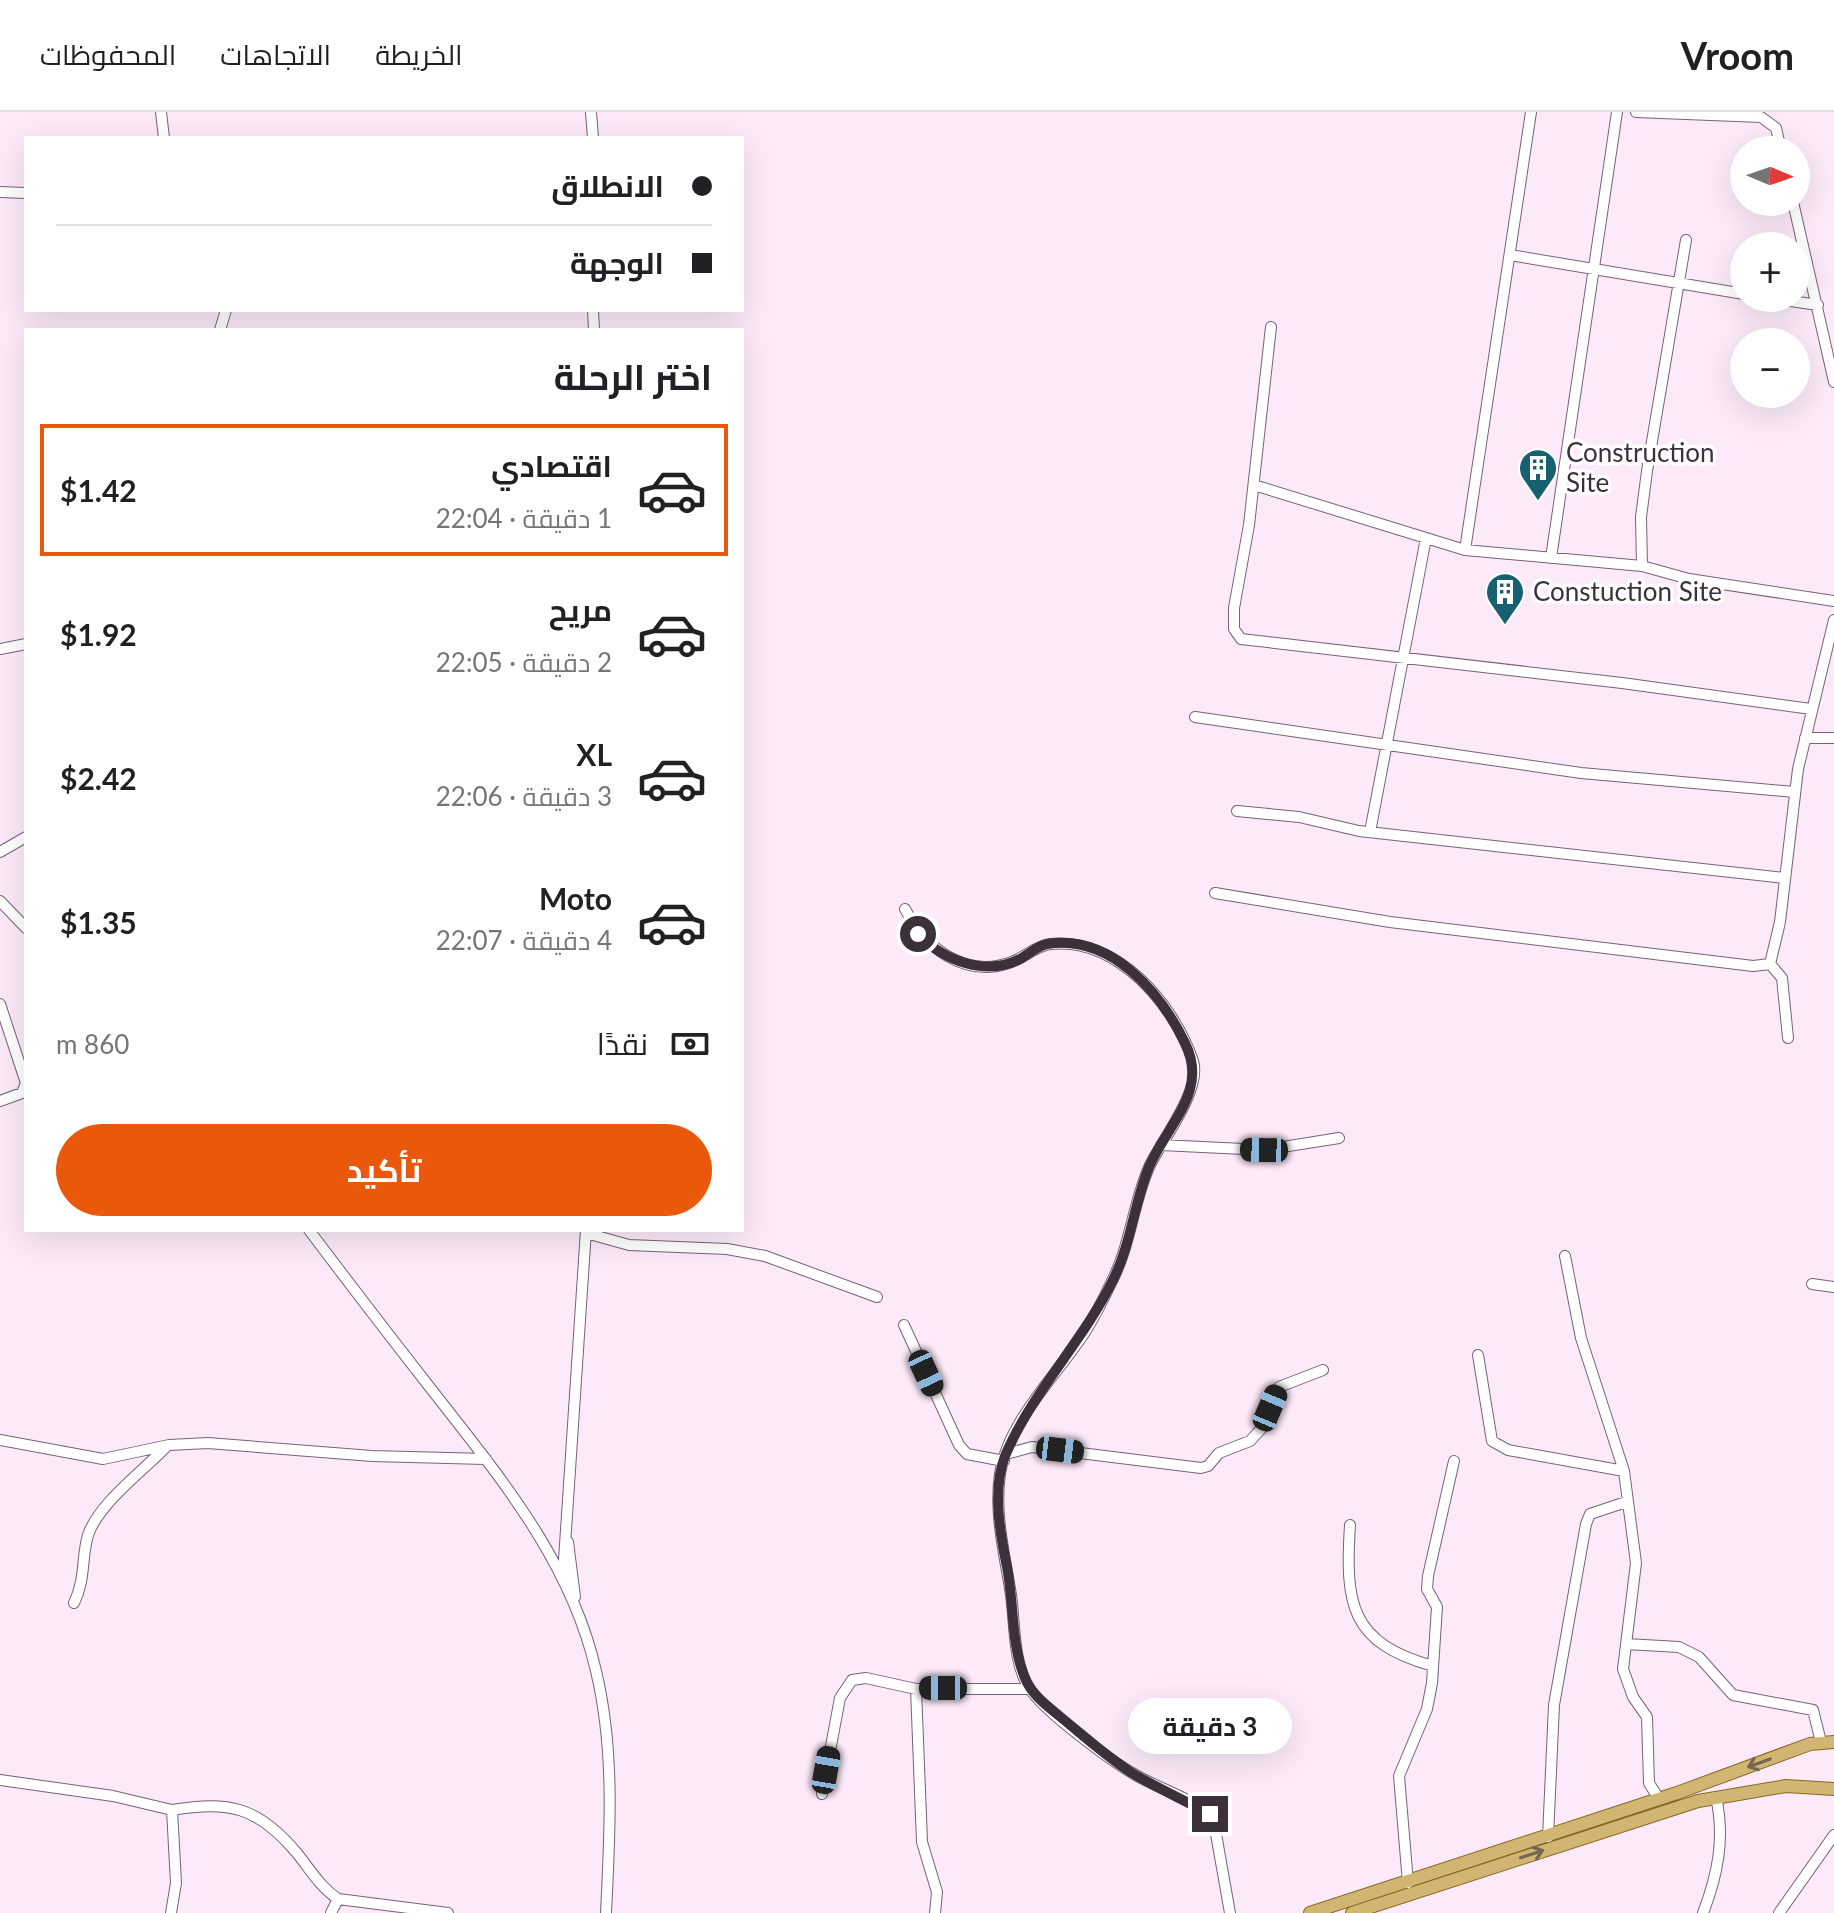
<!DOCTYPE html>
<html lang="ar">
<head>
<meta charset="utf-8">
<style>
  :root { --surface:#fff; --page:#f6f6f6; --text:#202124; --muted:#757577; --line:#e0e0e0; --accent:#ea580c }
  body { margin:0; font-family:Lato,Cairo,sans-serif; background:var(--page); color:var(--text); direction:rtl; height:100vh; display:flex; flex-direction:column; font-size:30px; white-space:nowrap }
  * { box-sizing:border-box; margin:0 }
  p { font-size:26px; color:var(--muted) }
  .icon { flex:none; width:44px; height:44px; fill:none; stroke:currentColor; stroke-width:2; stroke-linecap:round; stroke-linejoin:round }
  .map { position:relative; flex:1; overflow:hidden; direction:ltr }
  .panel { position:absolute; left:24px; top:216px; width:720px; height:904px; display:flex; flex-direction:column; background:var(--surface); border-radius:0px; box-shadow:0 8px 32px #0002; direction:rtl }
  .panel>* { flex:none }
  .guide { position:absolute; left:24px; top:24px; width:720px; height:176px; border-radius:0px; box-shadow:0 8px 32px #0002; direction:rtl; display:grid; align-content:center; height:176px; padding:0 32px; background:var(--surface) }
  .needle { width:52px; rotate:92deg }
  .buttons { position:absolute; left:1730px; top:24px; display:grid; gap:16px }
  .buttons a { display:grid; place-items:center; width:80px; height:80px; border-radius:50%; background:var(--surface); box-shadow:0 8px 32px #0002; font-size:40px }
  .end { position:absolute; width:36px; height:36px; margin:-18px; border:10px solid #3c303b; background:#fff; box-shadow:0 0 0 4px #fff }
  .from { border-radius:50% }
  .bubble { position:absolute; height:56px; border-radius:28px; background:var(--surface); box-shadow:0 8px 32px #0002; font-size:26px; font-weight:700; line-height:56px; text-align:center; direction:rtl }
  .car { position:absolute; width:24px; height:48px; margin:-24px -12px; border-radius:10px; box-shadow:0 0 6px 2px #0007; background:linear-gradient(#222 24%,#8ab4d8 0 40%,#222 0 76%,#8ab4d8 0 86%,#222 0) }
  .guide b { display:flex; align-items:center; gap:28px; height:76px; font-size:30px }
  .guide b+b { border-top:2px solid var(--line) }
  .guide i { width:20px; height:20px; background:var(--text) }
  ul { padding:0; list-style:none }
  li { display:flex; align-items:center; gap:24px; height:132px; margin:0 16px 12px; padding:0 16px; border:4px solid transparent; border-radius:0px }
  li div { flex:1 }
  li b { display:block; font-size:30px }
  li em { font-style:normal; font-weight:700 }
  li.on { border-color:var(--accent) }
  li>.icon { width:72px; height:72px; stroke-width:1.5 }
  h2 { padding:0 32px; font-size:36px; line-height:96px }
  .pay { display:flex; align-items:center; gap:20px; height:88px; padding:0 32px; font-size:30px }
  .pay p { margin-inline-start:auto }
  .primary-button { display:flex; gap:16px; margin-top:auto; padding:16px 32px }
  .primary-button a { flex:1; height:92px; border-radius:48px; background:var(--accent); color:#fff; font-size:32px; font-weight:700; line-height:92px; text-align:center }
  header { display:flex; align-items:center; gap:48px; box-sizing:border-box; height:112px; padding:0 40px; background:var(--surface); border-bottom:2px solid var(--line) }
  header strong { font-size:38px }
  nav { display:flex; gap:44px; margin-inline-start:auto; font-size:28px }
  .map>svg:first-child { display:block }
</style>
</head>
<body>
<header>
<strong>Vroom</strong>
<nav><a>الخريطة</a><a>الاتجاهات</a><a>المحفوظات</a></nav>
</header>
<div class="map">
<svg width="1834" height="1801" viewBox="0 0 1834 1801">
  <rect width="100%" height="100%" fill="#fceafb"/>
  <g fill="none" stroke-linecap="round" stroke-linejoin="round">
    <!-- minor casing -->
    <g stroke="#7a6079" stroke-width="12">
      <path id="minor" d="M161 0 164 26
        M591 0 593 26
        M1636 0 1761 5 1776 16 1781 38
        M0 80 26 81
        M1793 90 1834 270
        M1510 143 1744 182
        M1770 186 1818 193
        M593 198 594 218
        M1271 215 1249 413 1234 496V517L1241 527 1622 571 1811 597
        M220 218 226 198
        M1254 373 1465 438 1642 454 1689 467 1834 489
        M1465 438 1531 0
        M1551 446 1617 0
        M1642 454 1641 405 1647 359 1686 128
        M0 537 26 532
        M1195 605 1581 661 1795 680
        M1805 626H1834
        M1237 699 1299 705 1359 719 1784 766
        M1370 720 1426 426
        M0 740 26 725
        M1215 781 1390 810 1753 854 1770 852
        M0 789 26 816
        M905 797C925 835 963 866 1009 851 1023 847 1035 834 1050 832 1116 825 1173 890 1193 949 1202 977 1163 1027 1150 1053 1133 1090 1131 1132 1112 1169 1104 1186 1095 1204 1085 1220 1057 1263 1008 1309 1000 1362 994 1403 1005 1443 1011 1483 1015 1511 1013 1553 1030 1577 1045 1600 1110 1648 1134 1662 1159 1677 1192 1686 1213 1705L1230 1801
        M0 892 26 971 22 981 0 989
        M1788 926 1782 866 1770 852 1780 810 1798 657 1834 508
        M1161 1033 1264 1038 1339 1026
        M309 1118C352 1175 395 1231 439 1287 504 1370 572 1453 596 1559 615 1638 610 1720 606 1801
        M586 1121 629 1133 727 1137 765 1144 877 1185
        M1565 1144 1581 1226 1624 1359 1636 1451 1623 1557 1633 1585 1647 1605 1649 1671 1659 1687
        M1812 1172 1834 1175
        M904 1213 959 1333 967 1342 1004 1349
        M1478 1243 1492 1329 1508 1338 1624 1359
        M0 1328 103 1347 169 1333 208 1331 372 1344 486 1347
        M1006 1342 1032 1335 1201 1356 1208 1354 1219 1341 1250 1329 1261 1317 1279 1275 1323 1258
        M1350 1413C1345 1492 1350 1531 1433 1554
        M568 1430 575 1485
        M563 1463 586 1118
        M74 1491C86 1466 81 1447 88 1423 99 1391 143 1359 167 1334
        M1626 1532 1679 1535 1699 1545 1733 1583 1813 1598 1821 1630
        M916 1577 922 1730 937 1780 935 1801
        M0 1668 113 1684 172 1698
        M822 1682 840 1586 852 1568 866 1566 916 1577H1030
        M1548 1725 1554 1593 1586 1412 1590 1402 1626 1390
        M1408 1771 1399 1664 1427 1597 1432 1571 1437 1495 1427 1477 1428 1464 1454 1349
        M171 1801 176 1771 172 1698C229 1689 257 1694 296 1740 310 1757 320 1775 338 1787L448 1801
        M331 1801 338 1787
        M1703 1801C1718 1762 1725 1726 1716 1685
        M1779 1801 1834 1723"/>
    </g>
    <!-- major casing -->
    <g stroke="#876822" stroke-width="14">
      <path id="major" d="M1310 1801 1677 1681 1810 1632 1834 1630
        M1352 1801 1698 1689 1786 1674 1834 1677"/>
    </g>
    <!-- minor -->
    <use href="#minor" stroke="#fff" stroke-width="10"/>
    <!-- major -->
    <use href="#major" stroke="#d0b672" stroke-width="12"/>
  </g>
  <!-- one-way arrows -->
  <defs><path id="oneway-shaft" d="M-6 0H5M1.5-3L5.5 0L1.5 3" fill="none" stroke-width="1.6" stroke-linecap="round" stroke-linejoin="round" transform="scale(2)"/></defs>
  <g stroke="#776651">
    <use href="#oneway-shaft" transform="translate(1759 1651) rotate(160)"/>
    <use href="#oneway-shaft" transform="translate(1532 1742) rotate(-18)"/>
  </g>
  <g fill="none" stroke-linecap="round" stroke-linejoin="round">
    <!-- route -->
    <path stroke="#3c303b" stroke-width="10" d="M918 822C943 848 985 865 1020 847 1029 842 1037 834 1047 832 1110 822 1160 879 1185 931 1209 980 1168 1011 1149 1055 1134 1092 1131 1132 1113 1168 1082 1231 1032 1280 1005 1344 992 1378 1000 1421 1007 1455 1014 1491 1011 1533 1025 1566 1032 1584 1049 1595 1063 1607 1085 1625 1107 1645 1132 1661 1157 1676 1184 1688 1210 1702"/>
  </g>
  <!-- icons -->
  <defs>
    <g id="building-pin" transform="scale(2)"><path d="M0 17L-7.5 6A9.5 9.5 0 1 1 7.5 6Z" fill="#17606f" stroke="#fff"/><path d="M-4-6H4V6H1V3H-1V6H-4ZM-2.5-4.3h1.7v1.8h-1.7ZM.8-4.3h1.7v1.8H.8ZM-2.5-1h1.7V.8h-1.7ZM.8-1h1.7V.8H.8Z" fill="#fff"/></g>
  </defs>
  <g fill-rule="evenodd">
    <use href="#building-pin" x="1538" y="356"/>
    <use href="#building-pin" x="1505" y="480"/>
  </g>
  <g text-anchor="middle" stroke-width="7" stroke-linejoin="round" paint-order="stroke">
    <!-- poi labels -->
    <g font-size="26" fill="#3c303b" stroke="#fff" text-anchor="start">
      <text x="1566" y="350">Construction<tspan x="1566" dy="30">Site</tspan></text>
      <text x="1533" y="489">Constuction Site</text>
    </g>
  </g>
</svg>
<div class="buttons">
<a><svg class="needle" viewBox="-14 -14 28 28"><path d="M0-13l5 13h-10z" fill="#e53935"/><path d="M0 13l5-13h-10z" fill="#757577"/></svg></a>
<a>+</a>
<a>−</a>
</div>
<i class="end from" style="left:918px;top:822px"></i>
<i class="end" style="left:1210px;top:1702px"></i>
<div class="bubble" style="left:1128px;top:1586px;width:164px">3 دقيقة</div>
<i class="car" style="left:1264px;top:1038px;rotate:271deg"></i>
<i class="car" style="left:926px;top:1261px;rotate:155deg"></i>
<i class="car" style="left:1270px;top:1296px;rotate:23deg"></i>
<i class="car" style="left:1060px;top:1338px;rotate:97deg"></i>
<i class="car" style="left:943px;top:1576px;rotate:270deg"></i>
<i class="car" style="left:826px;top:1658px;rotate:10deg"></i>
<div class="guide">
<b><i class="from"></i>الانطلاق</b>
<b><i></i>الوجهة</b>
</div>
<section class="panel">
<h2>اختر الرحلة</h2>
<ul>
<li class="on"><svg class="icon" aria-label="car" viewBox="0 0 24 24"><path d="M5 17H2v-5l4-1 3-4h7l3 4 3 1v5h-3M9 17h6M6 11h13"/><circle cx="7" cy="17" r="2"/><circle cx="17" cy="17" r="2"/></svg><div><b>اقتصادي</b><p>1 دقيقة · 22:04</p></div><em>$1.42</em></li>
<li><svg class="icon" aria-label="car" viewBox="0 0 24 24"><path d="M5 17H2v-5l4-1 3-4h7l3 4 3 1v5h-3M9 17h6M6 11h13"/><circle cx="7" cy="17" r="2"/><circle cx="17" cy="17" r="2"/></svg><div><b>مريح</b><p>2 دقيقة · 22:05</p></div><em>$1.92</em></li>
<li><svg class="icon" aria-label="car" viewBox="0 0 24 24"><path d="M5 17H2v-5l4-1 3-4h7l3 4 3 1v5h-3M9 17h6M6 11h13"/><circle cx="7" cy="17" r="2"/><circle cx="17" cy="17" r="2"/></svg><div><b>XL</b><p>3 دقيقة · 22:06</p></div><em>$2.42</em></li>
<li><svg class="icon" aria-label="car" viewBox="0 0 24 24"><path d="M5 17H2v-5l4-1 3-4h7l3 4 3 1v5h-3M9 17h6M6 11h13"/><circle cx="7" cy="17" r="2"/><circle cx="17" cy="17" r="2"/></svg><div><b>Moto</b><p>4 دقيقة · 22:07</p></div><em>$1.35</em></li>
</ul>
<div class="pay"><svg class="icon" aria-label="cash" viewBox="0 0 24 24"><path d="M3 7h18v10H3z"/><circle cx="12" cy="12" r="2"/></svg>نقدًا<p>860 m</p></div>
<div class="primary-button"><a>تأكيد</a></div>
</section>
</div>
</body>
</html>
